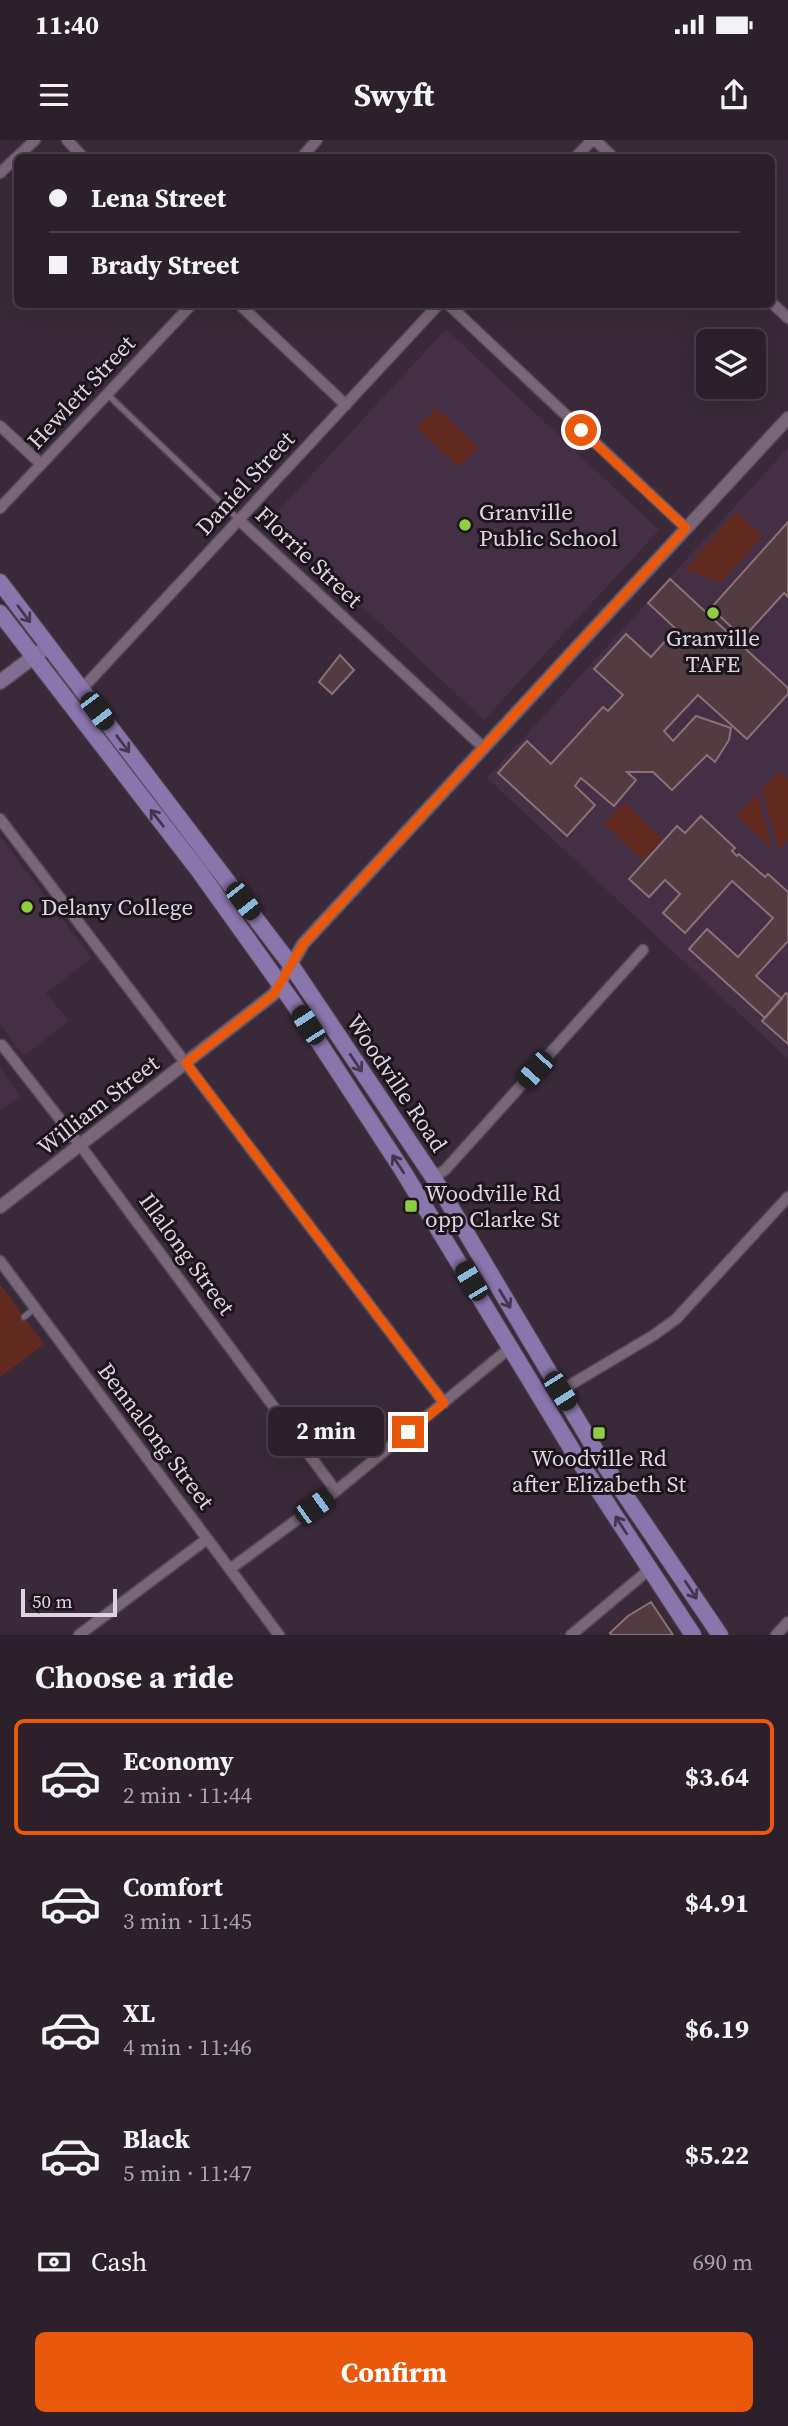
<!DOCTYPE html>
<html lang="en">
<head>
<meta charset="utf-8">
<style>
  :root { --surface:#2c202b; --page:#382d37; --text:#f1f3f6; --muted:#a6a3a9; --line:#483e47; --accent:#ea580c }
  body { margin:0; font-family:"Source Serif 4",serif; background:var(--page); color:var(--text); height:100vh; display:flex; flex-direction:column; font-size:26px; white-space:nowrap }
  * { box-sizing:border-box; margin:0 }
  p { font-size:23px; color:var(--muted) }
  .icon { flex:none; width:38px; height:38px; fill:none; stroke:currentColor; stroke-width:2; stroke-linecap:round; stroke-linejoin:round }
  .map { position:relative; height:1495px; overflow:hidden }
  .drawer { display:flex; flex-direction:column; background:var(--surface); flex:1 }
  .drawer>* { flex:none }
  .guide { position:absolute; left:14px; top:14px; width:761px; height:154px; border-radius:10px; box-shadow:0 7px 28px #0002,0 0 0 2px var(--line); display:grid; align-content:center; height:154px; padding:0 35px; background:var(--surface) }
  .fabs { position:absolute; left:696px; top:189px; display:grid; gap:14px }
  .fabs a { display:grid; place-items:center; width:70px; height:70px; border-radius:10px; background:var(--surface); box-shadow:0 7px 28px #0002,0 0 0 2px var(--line); font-size:35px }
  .scale { position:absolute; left:21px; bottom:18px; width:96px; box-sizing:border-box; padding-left:7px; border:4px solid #ded4de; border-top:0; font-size:19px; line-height:24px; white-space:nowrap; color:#ded4de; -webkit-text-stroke:5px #1c151c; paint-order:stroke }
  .end { position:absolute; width:32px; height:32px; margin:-16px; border:9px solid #ea580c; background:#fff; box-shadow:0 0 0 4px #fff }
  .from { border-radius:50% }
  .bubble { position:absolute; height:49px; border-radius:10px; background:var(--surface); box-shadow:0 7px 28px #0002,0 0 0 2px var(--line); font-size:23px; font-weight:700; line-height:49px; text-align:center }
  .car { position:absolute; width:21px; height:42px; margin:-21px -10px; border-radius:9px; box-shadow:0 0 5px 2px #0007; background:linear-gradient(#222 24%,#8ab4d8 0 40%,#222 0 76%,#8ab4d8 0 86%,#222 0) }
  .guide b { display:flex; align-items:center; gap:24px; height:66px; font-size:26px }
  .guide b+b { border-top:2px solid var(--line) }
  .guide i { width:18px; height:18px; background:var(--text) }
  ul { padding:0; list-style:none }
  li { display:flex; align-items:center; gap:21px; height:116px; margin:0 14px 10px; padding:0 21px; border:4px solid transparent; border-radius:10px }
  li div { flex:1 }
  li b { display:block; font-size:26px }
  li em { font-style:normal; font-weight:700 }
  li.selected { border-color:var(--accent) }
  li>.icon { width:63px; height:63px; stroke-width:1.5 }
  h2 { padding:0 35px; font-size:32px; line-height:84px }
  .pay { display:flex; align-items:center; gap:18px; height:77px; padding:0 35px; font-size:26px }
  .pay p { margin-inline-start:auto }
  .cta { display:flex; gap:14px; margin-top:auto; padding:14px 35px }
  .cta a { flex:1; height:80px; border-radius:10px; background:var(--accent); color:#fff; font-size:28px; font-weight:700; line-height:80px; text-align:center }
  .status { display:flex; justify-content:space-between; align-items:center; height:49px; padding:0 35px; background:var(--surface); direction:ltr }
  .status svg { height:19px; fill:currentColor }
  header { display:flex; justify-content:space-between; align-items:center; height:91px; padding:0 35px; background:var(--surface); font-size:32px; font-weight:700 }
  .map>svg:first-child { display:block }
</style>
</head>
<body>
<div class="status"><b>11:40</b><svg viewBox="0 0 49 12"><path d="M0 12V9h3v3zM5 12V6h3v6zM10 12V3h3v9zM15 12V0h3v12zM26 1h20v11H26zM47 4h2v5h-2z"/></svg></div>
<header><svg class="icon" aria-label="menu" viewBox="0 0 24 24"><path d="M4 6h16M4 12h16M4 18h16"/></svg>Swyft<svg class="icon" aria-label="share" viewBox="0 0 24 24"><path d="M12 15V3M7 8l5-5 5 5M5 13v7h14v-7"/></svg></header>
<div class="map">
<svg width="788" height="1495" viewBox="0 0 788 1495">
  <rect width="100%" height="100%" fill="#3a2a39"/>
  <!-- built -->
  <path fill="#442f44" d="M446 189 659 390 484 580 270 380Z
    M788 308V919L487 638Z
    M0 696 92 818 46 853 69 881 24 916 0 884Z
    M0 928 20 956 0 971Z"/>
  <!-- green -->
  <path fill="#62291f" d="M436 268 478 307 459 327 417 288Z
    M736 372 763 396 720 443 685 429Z
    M779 631 788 639V700L779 711 762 649Z
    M757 654 773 709 737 676Z
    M624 663 662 698 643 720 604 684Z
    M0 1144 44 1204 0 1237Z"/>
  <!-- building -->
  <path fill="#533b42" stroke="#8b7077" stroke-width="2" d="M788 382V457L784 453 743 498 711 468Z
    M670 439 788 548V554L747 599 698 555 664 591 673 601 696 576 731 588 729 600 715 622 707 615 672 650 653 632H627L636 640 614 666 581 638 575 646 595 665 567 696 498 633 527 601 551 624 603 567 608 571 623 555 594 529 626 494 651 517 676 489 648 463Z
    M340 515 354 530 332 554 319 542Z
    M701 676 735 708 732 711 737 716 739 714 765 737 768 734 788 752V801L756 836 782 859 765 878 689 809 707 789 738 817 773 778 732 741 685 793 663 773 680 754 665 740 649 757 629 739 677 686 685 693Z
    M786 853 788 855V904L762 881Z
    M651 1462 673 1495H612L610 1493 628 1476Z"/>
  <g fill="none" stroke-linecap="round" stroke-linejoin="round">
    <!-- service casing -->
    <g stroke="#554855" stroke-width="8">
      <path id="service" d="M107 254 239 380
        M24 1177 35 1168"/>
    </g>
    <!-- minor casing -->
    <g stroke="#554855" stroke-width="13">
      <path id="minor" d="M67 0 84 18
        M595 0 614 18
        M301 18 317 0
        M575 18 592 0
        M0 33 35 0
        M772 163 788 178
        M239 164 346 265
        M448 164 686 388
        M0 286 41 324
        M0 368 192 164
        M239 380 484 608
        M81 550 439 164
        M0 679 444 1263
        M2 905 80 1005 336 1351
        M433 1037 445 1030 643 810
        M0 1121 279 1495
        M560 1251 654 1195 676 1179 788 1057
        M230 1429 336 1351 511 1207
        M79 1495 207 1399
        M571 1495 650 1429
        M776 1495 788 1482"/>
    </g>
    <!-- tertiary casing -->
    <g stroke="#554855" stroke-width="15">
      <path id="tertiary" d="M0 1067 274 854 303 804 788 278"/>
    </g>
    <!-- secondary casing -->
    <g stroke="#554855" stroke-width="17">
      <path id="secondary" d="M0 542 48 506"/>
    </g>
    <!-- primary casing -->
    <g stroke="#554855" stroke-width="18">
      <path id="primary" d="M0 442 291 825 433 1037 602 1321 720 1495
        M0 473 199 731 294 864 403 1031 574 1313 693 1495"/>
    </g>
    <!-- service -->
    <use href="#service" stroke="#796678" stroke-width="5"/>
    <!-- minor -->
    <use href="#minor" stroke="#796678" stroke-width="10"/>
    <!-- tertiary -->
    <use href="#tertiary" stroke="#796678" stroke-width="12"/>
    <!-- secondary -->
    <use href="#secondary" stroke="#816e92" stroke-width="14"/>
    <!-- primary -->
    <use href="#primary" stroke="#8976ac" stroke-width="16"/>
  </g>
  <!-- one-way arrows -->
  <defs><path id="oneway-shaft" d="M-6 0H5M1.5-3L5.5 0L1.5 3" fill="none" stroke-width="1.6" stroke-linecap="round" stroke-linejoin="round" transform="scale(1.75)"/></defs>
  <g stroke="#42374e">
    <use href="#oneway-shaft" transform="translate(24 474) rotate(53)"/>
    <use href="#oneway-shaft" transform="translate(123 604) rotate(53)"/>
    <use href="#oneway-shaft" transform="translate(157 678) rotate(-128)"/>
    <use href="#oneway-shaft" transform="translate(356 923) rotate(56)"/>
    <use href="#oneway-shaft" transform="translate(398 1024) rotate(-123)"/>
    <use href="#oneway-shaft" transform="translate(505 1159) rotate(59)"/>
    <use href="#oneway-shaft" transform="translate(621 1385) rotate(-123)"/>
    <use href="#oneway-shaft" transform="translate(691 1450) rotate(57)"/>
  </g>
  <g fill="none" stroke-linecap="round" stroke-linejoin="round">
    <!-- route -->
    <path stroke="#ea580c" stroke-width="9" d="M408 1292 444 1263 186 923 274 854 303 804 686 388 581 290"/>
  </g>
  <!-- markers -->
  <g fill="#8fcd42" stroke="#1c151c" stroke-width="2.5">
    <circle cx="465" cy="385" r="7"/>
    <circle cx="713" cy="473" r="7"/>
    <circle cx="27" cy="767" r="7"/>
    <rect x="404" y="1059" width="14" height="14" rx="3.5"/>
    <rect x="592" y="1286" width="14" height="14" rx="3.5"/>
  </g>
  <g text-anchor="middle" stroke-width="6" stroke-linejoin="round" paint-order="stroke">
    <!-- street labels -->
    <g font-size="23" fill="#ded4de" stroke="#1c151c">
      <text transform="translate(81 252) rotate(-47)" y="8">Hewlett Street</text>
      <text transform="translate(245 343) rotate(-47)" y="8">Daniel Street</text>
      <text transform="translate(309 417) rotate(43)" y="8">Florrie Street</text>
      <text transform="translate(397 943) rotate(56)" y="8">Woodville Road</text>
      <text transform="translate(98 965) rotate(-38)" y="8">William Street</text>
      <text transform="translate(187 1114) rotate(54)" y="8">Illalong Street</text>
      <text transform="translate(156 1296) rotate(53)" y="8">Bennalong Street</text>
    </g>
    <!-- poi labels -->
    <g font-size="23" fill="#ded4de" stroke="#1c151c" text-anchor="start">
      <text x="479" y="380">Granville<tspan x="479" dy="26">Public School</tspan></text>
      <text x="713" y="506" text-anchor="middle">Granville<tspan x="713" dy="26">TAFE</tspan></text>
      <text x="41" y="775">Delany College</text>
      <text x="425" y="1061">Woodville Rd<tspan x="425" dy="26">opp Clarke St</tspan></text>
      <text x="599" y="1326" text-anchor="middle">Woodville Rd<tspan x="599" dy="26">after Elizabeth St</tspan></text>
    </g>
  </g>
</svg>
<div class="fabs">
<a><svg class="icon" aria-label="layers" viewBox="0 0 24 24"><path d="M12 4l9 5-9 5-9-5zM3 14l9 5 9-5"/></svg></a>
</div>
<div class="scale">50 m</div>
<i class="end from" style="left:581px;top:290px"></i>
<i class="end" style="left:408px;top:1292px"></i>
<div class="bubble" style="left:268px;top:1267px;width:116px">2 min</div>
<i class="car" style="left:97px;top:571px;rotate:143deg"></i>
<i class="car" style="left:243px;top:761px;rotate:142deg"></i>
<i class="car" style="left:308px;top:885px;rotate:327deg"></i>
<i class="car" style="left:535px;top:930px;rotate:222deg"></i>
<i class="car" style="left:471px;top:1141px;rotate:329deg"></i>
<i class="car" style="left:560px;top:1251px;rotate:148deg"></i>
<i class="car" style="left:314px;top:1367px;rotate:54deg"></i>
<div class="guide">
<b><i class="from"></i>Lena Street</b>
<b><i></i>Brady Street</b>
</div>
</div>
<section class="drawer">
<h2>Choose a ride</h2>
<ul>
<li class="selected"><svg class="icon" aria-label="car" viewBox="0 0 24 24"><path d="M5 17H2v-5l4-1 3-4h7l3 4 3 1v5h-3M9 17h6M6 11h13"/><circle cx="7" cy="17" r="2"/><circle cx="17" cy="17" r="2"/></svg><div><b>Economy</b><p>2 min · 11:44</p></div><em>$3.64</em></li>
<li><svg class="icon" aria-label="car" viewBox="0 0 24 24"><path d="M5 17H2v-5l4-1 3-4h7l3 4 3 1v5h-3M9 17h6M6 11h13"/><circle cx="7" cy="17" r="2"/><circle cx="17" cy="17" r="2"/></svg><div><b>Comfort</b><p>3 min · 11:45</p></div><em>$4.91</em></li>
<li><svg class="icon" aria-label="car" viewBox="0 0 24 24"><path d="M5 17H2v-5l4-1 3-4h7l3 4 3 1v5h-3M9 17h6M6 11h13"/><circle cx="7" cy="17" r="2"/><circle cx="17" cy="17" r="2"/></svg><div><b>XL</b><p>4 min · 11:46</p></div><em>$6.19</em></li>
<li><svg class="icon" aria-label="car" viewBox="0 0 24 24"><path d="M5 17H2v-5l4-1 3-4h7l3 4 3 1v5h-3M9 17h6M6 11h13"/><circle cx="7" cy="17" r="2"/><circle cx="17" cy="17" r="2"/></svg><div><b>Black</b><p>5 min · 11:47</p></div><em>$5.22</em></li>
</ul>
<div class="pay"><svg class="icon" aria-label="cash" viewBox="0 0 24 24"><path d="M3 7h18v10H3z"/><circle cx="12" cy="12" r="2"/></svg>Cash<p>690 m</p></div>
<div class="cta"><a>Confirm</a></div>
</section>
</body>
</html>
